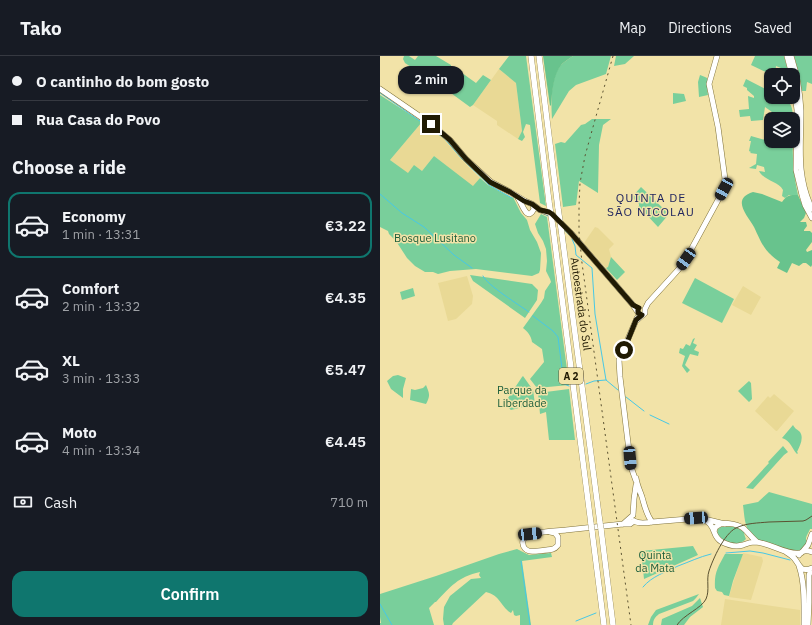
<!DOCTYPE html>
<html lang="en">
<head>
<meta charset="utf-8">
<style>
  :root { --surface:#171b24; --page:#20242c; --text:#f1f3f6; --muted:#9ea1a6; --line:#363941; --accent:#0f766e }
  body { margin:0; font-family:"IBM Plex Sans",sans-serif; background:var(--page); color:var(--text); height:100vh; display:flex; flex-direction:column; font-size:15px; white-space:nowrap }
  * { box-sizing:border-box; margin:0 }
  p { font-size:13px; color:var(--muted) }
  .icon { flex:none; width:22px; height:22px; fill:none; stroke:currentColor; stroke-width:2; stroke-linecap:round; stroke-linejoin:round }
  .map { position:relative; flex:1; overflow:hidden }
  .panel { display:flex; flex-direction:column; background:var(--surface); width:380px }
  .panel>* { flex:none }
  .guide { display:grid; align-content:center; height:88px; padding:0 12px; background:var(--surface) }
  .tools { position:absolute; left:384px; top:12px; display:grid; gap:8px }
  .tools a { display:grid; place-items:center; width:36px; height:36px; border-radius:8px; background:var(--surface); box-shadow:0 1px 3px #0004; font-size:20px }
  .end { position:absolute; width:18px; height:18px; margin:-9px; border:5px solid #201a03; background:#fff; box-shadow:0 0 0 2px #fff }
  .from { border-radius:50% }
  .bubble { position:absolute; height:28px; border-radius:12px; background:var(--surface); box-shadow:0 1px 3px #0004; font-size:13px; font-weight:600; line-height:28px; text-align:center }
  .car { position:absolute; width:12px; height:24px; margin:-12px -6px; border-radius:5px; box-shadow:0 0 3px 1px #0007; background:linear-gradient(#222 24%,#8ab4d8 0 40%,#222 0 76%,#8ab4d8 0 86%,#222 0) }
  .guide b { display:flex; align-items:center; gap:14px; height:38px; font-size:15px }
  .guide b+b { border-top:1px solid var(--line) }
  .guide i { width:10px; height:10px; background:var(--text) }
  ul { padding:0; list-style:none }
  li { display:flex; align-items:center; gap:12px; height:66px; margin:0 8px 6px; padding:0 4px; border:2px solid transparent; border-radius:12px }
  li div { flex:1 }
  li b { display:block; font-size:15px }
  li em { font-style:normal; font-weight:600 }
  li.selected { border-color:var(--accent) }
  li>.icon { width:36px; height:36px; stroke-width:1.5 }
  h2 { padding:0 12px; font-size:18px; line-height:48px }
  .pay { display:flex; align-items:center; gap:10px; height:44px; padding:0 12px; font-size:15px }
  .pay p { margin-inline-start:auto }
  .button { display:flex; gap:8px; margin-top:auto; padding:8px 12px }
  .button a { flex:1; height:46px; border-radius:12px; background:var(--accent); color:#fff; font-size:16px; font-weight:600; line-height:46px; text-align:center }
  header { display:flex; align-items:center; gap:24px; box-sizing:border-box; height:56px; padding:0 20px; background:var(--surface); border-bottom:1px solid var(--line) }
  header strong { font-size:19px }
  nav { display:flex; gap:22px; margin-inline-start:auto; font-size:14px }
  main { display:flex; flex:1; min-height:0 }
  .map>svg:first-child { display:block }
</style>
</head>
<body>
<header>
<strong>Tako</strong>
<nav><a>Map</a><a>Directions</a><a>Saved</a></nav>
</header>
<main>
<section class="panel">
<div class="guide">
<b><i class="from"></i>O cantinho do bom gosto</b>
<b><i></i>Rua Casa do Povo</b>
</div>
<h2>Choose a ride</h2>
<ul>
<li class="selected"><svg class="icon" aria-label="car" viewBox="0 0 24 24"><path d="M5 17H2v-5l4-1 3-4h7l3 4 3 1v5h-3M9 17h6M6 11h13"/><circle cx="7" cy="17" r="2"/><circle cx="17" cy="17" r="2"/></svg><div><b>Economy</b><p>1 min · 13:31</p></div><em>€3.22</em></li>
<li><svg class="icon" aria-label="car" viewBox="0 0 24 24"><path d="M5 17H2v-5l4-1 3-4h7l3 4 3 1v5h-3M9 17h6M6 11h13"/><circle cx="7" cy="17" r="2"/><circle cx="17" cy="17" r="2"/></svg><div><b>Comfort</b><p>2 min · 13:32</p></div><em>€4.35</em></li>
<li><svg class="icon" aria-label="car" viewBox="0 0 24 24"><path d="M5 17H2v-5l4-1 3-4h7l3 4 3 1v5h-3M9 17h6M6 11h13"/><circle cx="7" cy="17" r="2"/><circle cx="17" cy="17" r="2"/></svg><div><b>XL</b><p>3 min · 13:33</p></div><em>€5.47</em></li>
<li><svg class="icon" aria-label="car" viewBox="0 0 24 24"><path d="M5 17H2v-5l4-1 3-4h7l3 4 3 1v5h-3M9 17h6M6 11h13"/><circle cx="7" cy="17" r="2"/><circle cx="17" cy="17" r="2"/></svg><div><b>Moto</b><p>4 min · 13:34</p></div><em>€4.45</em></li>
</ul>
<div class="pay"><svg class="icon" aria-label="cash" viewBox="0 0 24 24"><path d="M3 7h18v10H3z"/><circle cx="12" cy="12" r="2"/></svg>Cash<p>710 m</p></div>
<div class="button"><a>Confirm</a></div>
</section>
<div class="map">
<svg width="432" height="569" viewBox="0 0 432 569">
  <rect width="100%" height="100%" fill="#f2e3a8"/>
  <!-- built -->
  <path fill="#e9d995" d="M119 13 136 27 142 75 138 83 117 69V65L93 49Z
    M42 66 62 81 82 104 100 122 93 131 54 100 42 115 28 118 10 104Z
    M215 171 218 172 234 188 229 193 231 201 228 211 226 212 204 187Z
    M87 220 93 240 92 248 76 263 68 265 58 227Z
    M363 230 381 241 371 259 352 249Z
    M394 338 414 355 397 375H396L375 355 388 340 390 342Z
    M363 497 382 501 383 505 371 544 349 541 353 527Z
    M345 543 420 554V569H341Z"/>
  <!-- green -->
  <path fill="#79cf9b" d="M24 0H29L35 4 38 0H56L71 9V11L61 28 58 29 25 7 23 3Z
    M129 0H146L166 150 160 147 150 69 146 68 143 76 145 81 142 85 138 83 142 75 136 27 119 13Z
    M193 0H231L226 18 196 29 189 35 172 63C171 47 170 20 182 8 185 5 189 3 193 0Z
    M236 0H254L245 8 234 10Z
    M375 0H404L409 19H407L406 14 396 10 395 19H392L371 9Z
    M414 0H432V28L427 26 426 35H422L419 18Z
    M75 12 96 27 103 19 111 24 93 49 90 51 64 32V30Z
    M320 19 325 21 327 22V32L328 39 319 41 318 26Z
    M366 23 391 36V41C394 41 398 40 401 41 411 44 414 54 412 63H391L392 56 385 51 383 64 371 65 370 60 360 61 359 54 369 53 368 40 374 42V40L367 34V32L363 30Z
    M293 37 304 38 306 45 293 48Z
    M0 39 42 66 10 104 28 117 34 109 42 115 54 100 93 130 100 122 108 129 132 142 133 141 141 157 147 164 150 174 157 186 161 197 160 214 159 217 152 220 96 213 70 215 58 218 53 216H45L35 210 27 202 16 185 9 178 8 175 0 171Z
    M212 63H231L223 69 219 89 218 137 199 125 196 149 183 151 175 88 181 86 185 87 201 69 205 68Z
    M371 80 410 91 411 90V85H413C412 104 414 121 418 139H409L405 142 402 140 403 134C398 125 384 125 379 115L385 116 384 111 377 109 376 113 369 112 376 108 377 98 370 97 371 96 369 95 371 85H369Z
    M261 131 289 158 278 171 264 156 256 153 259 150V148L252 141Z
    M161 158 167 161 189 329 157 332 150 323 164 306 162 293 152 286C151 280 148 276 143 272L161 247 164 242 165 235 171 226 170 223 166 215 167 205 166 193 163 185 158 177 155 168Z
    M231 201 245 216 237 224 226 212 228 211Z
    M90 219 152 228 158 234 157 244 145 262 93 225Z
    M315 222 354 243 342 267 302 247Z
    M33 232 35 240 22 244 20 236Z
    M315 282 313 287 317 289 314 294 319 296 318 300 310 298 305 309 310 314 307 317 302 310 305 300 299 297 300 292 303 293 306 288 310 290 313 283Z
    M18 319 26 322 23 333V342L11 333 7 325 13 320Z
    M143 320 153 334 155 348 131 354 124 348 142 321Z
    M369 325 371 327 372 343 369 346 358 335Z
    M46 329C49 337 51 339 46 348L30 344 31 333 35 334 43 332Z
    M189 333 195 384H169L166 356 160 358 158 337Z
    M413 369C415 373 417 373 420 376 424 382 420 390 417 396L418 397 417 398C412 393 411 385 402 382Z
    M403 390 408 396 404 399 373 433 366 432 389 407 388 406Z
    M389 436 432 448V473H430C429 476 426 480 426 483 426 484 427 485 427 486 426 492 419 495 414 496L375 483C364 472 365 464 363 449L378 446Z
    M341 471C348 470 359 470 364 476 364 477 365 481 366 483 358 491 349 487 340 483L337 477 338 473Z
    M313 490 318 499 264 523 261 495Z
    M137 493 149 499 171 497 172 501 142 505 151 569H140V559L136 560 134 559 133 554 131 557C121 551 120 539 106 536L73 567 72 569H64L63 563 64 551 70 540 91 523 101 522 99 519 100 516C78 521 71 530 56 546H55L49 552 54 569H0V567H1L0 561V538L56 520 119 498Z
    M345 498H363L353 525 349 540 344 539 342 536 337 535 335 532C334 517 338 511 345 498Z
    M319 538 316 542 313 545 279 558C275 561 273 564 273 569H268L271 561 276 554Z
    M320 542 323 551 310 561 304 569H281L282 563 312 550Z"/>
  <!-- forest -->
  <path fill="#68c38d" d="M163 0H193C189 3 185 5 182 8 173 18 172 37 171 49L170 50Z
    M373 136 382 138 402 146C407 139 409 139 418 139L426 157 424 162 420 166H426L427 170 424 174V175H430L432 177V186L426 194 427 196 432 194V209L431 211 426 207H423L419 210 412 207 407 217 397 212 400 206C384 195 382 188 374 171 367 159 351 143 373 136Z"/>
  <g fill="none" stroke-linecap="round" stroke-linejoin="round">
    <!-- stream -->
    <path stroke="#47c8e6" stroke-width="1" d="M0 37 47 70
      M51 73 64 82 82 103 109 129 132 142
      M0 138 22 157 44 171 74 199 92 212
      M162 157 168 160
      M184 174 189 179
      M192 183 195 190 196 199 212 212 215 258 226 324 238 334
      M103 220C107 229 139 249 149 256
      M153 260 173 275 178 281 184 328 189 330
      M206 328 214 325 226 324
      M246 341 264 355
      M270 359 289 368
      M346 497 370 495 383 497 410 504
      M141 505 150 569
      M263 531C272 520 286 516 298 510 309 506 319 501 331 498
      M0 548 12 569
      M196 565 216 557"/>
    <!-- major casing -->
    <g stroke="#81733b" stroke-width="6">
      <path id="major" d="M407 0 412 19
        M411 0C417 18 420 36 421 55 421 91 416 119 432 153
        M413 23 417 54 416 114 422 139 425 149 432 162
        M0 33 51 68 70 84 86 103 111 126 130 136 145 145 152 148 160 154 172 158 191 177 253 249 259 258 262 259
        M138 142C142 147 147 167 154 153L153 149
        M257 264 265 257V253L268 247 298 214 306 203 344 133 345 123 338 71 329 28 337 0
        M256 422C257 429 260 435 262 441 265 451 266 458 272 466
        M256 425 251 411 240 321 239 304 257 262
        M253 459 254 443 256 429
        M322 463C325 464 328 466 330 468 336 475 333 481 342 486 348 489 356 491 363 489 368 487 370 486 375 486 391 487 405 499 421 497
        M254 465C259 468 266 467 272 466L320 462 345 468
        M243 468 252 460
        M334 475C335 473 335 471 337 470 343 465 357 468 363 472 368 476 372 482 377 486
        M170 476 175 477 178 481V489C176 491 176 492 173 493 169 494 152 496 149 495 146 494 143 491 143 488 142 485 144 482 146 480 151 476 179 475 186 474L243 468H250L254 465
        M423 495 428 489 432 478
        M406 496C409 498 412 500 414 502 420 509 420 517 432 512
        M419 499C422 494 427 494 432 496
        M419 510C425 527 424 550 424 569
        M428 569 429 547V519L432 512"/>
    </g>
    <!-- highway casing -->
    <g stroke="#81733b" stroke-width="6">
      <path id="highway" d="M151 0 169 146
        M159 0 178 152
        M173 172 211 468
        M182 179 220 467
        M221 473 233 569
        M212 475 224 569"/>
    </g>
    <!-- major -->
    <use href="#major" stroke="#fff" stroke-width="5"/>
    <!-- highway -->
    <use href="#highway" stroke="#fff" stroke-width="5.5"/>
    <!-- tram -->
    <path stroke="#5b5231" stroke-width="1" d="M297 569C303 559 322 552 326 543 330 534 326 524 329 515 333 503 344 478 356 472 366 467 378 467 389 466 400 466 412 465 423 465L426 464 432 460"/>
    <!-- rail -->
    <path stroke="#5b5231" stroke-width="1" stroke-dasharray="2 4" stroke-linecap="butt" d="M233 0 213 71 205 100 200 127 199 150V176L202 207 251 569"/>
    <!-- highway-bridge casing -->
    <g stroke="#81733b" stroke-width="6" stroke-linecap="butt">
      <path id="highway-bridge" d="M169 146 173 172
        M178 152 182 179
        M220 467 221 473
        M211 468 212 475"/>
    </g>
    <!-- highway-bridge -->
    <use href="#highway-bridge" stroke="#fff" stroke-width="5.5"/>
  </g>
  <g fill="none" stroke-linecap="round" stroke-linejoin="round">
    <!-- route -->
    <path stroke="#201a03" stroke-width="5" d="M51 68 70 84 86 103 110 126 130 136 144 145 152 148 160 154 169 156 172 158 190 176 253 249 259 252 258 253V257L262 259 256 264 244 294"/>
  </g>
  <g text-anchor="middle" stroke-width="3" stroke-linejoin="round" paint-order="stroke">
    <!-- shield labels -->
    <rect fill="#f2e3a8" stroke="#5f5634" stroke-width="1" x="179" y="312" width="24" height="16" rx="3"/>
    <g font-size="10" font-weight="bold" fill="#201a03">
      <text x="191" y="324">A 2</text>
    </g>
    <!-- park labels -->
    <g font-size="11" fill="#1c5e3b" stroke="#f2e3a8">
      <text x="55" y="186">Bosque Lusitano</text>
      <text x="142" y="338">Parque da<tspan x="142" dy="13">Liberdade</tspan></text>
      <text x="275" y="503">Quinta<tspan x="275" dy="13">da Mata</tspan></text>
    </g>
    <!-- street labels -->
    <g font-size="11" fill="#201a03" stroke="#f2e3a8">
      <text transform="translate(201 248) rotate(82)" y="4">Autoestrada do Sul</text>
    </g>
    <!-- neighbourhood labels -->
    <g font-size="12" letter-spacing="1" fill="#22265f" stroke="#f2e3a8">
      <text x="271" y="146">QUINTA DE<tspan x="271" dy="14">SÃO NICOLAU</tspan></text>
    </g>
  </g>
</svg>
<div class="tools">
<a><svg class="icon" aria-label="locate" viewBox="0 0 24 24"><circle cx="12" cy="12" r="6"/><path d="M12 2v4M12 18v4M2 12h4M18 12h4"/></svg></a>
<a><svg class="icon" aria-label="layers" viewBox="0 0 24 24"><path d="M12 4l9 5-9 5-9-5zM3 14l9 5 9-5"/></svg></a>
</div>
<i class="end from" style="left:244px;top:294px"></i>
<i class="end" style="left:51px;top:68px"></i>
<div class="bubble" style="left:18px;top:10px;width:66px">2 min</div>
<i class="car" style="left:344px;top:133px;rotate:209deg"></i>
<i class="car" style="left:306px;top:203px;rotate:215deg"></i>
<i class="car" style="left:250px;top:402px;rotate:175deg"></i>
<i class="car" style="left:316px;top:462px;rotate:266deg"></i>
<i class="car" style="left:150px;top:478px;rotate:84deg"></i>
</div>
</main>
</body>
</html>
